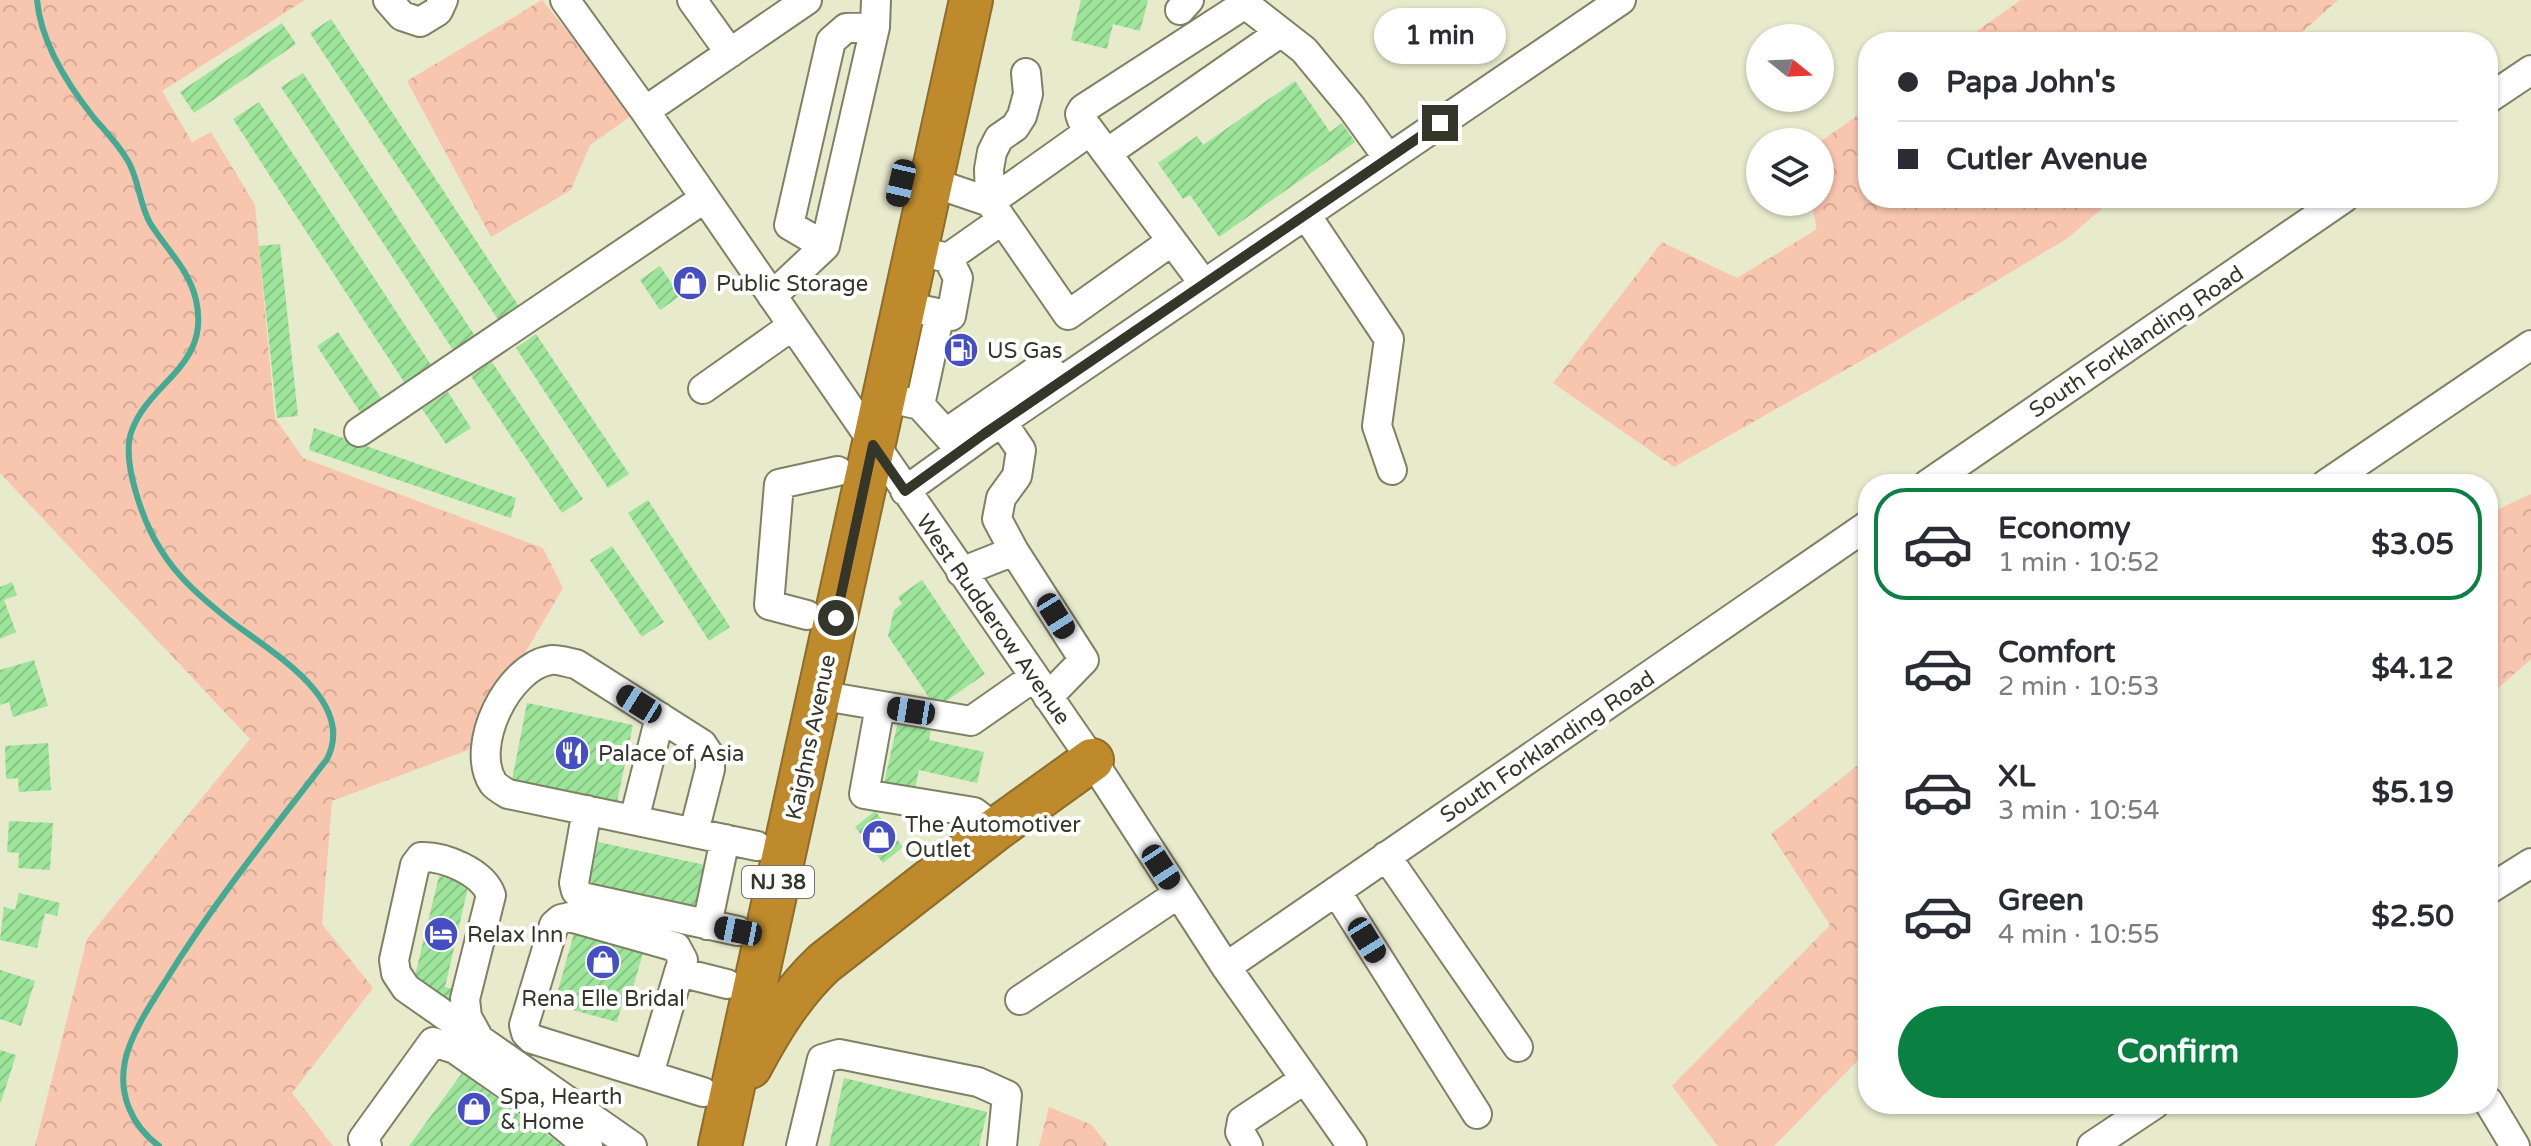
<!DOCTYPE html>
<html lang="en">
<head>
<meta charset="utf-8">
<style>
  :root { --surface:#fff; --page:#f7f7f7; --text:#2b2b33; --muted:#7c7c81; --line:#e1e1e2; --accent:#0b8043 }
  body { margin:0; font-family:"Varela Round",sans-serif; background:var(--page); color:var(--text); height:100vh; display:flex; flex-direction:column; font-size:30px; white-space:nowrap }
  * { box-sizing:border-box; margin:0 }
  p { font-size:26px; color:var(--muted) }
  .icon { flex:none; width:44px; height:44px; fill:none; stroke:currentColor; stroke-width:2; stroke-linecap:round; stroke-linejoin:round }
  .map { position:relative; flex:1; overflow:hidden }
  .drawer { position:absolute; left:1858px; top:474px; width:640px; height:640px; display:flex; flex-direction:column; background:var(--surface); border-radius:32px; box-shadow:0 2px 6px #0004 }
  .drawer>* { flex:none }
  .top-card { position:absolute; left:1858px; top:32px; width:640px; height:176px; border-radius:32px; box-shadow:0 2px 6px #0004; display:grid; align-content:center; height:176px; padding:0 40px; background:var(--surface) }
  .needle { width:52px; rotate:108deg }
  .fabs { position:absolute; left:1746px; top:24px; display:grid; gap:16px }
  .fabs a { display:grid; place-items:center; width:88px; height:88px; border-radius:50%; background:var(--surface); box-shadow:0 2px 6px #0004; font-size:40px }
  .end { position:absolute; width:36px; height:36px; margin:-18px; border:10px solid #35362a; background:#fff; box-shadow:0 0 0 4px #fff }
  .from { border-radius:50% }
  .bubble { position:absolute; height:56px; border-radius:28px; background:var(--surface); box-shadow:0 2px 6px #0004; font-size:26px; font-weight:800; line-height:56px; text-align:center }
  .car { position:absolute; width:24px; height:48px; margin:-24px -12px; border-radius:10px; box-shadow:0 0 6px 2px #0007; background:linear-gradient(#222 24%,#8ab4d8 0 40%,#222 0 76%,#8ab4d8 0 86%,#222 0) }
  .top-card b { display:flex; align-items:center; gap:28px; height:76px; font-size:30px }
  .top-card b+b { border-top:2px solid var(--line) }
  .top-card i { width:20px; height:20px; background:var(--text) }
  ul { padding:14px 0 0; list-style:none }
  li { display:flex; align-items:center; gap:24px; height:112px; margin:0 16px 12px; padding:0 24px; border:4px solid transparent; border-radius:32px }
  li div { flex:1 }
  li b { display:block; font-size:30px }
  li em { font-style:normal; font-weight:800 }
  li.active { border-color:var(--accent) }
  li>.icon { width:72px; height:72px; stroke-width:1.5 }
  .action { display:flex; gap:16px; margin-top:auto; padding:16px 40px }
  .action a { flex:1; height:92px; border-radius:48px; background:var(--accent); color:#fff; font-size:32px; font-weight:800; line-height:92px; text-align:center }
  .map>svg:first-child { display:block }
</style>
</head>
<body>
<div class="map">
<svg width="2531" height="1146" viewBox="0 0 2531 1146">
  <defs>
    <pattern id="forest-crowns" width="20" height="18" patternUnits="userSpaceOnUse" patternTransform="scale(2)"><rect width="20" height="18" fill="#f8c5ae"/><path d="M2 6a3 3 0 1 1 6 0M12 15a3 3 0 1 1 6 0" fill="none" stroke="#d5aa96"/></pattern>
    <pattern id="building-hatch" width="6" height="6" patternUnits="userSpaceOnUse" patternTransform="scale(2)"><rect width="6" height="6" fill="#9ce59a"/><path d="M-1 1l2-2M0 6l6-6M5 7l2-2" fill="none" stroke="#87c585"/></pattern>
  </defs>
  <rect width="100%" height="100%" fill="#e7eacb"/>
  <!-- forest -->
  <path fill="url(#forest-crowns)" d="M0 0H305L162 91 192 142 211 132 255 205 275 418 303 458 543 548 563 588 468 750 332 801 322 924 373 988 292 1093 333 1146H35L87 939 250 739 0 473Z
    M542 0 635 113 590 145 571 190 491 237 407 81Z
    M2021 0H2338L2291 42H1961Z
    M1868 108V198H2114L2068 238 1882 349 1674 467 1553 383 1662 242 1737 278 1817 229 1811 202H1820V142Z
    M2531 494V659L2488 697V514Z
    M1868 757V1050L1774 1146H1718L1672 1086 1830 925 1771 834Z
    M1049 1107 1092 1125 1108 1146H1039Z"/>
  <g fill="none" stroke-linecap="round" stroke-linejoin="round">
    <!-- stream -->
    <path stroke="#43aa94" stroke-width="6" d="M37 0C41 43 67 84 94 118 106 132 118 144 128 161 139 180 139 203 150 223 166 249 189 269 196 300 211 366 150 381 132 430 120 460 144 524 161 550 177 577 203 599 228 619 266 649 358 699 327 759 272 831 214 902 166 980 152 1002 130 1035 125 1061 118 1095 132 1126 159 1146"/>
  </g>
  <!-- building -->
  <path fill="url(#building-hatch)" d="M1081 0H1148L1140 31 1113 24 1107 49 1071 40Z
    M331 19 522 311 501 324 310 33Z
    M282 23 296 44 194 113 180 92Z
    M303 73 477 339 455 353 281 87Z
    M1295 81 1330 132 1342 123 1355 142 1219 237 1190 195 1183 199 1158 163 1197 136 1203 145Z
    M259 102 433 368 406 385 233 119Z
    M280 244 298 416 277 418 259 246Z
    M660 266 680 296 660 310 640 280Z
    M338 332 383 401 362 415 317 346Z
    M536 334 629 474 608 488 516 348Z
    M492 362 583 499 562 513 471 376Z
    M448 392 471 428 446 444 422 409Z
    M314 428 516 498 511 518 309 450Z
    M648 500 730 627 709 641 628 513Z
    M612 546 664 622 642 637 590 560Z
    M922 580 985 674 936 708 888 636 894 610 902 604 898 597Z
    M12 582 17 595 4 600 16 632 0 639V587Z
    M34 660 48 706 13 717 9 702 0 705V670Z
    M527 703 633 725 617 802 512 780Z
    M898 721 931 728 929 740 984 752 977 783 919 770 914 795 883 788Z
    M48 743 51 790 19 792 18 778 6 779 5 746Z
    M875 811 903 847 883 863 855 827Z
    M9 821 53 823 50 870 18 868 19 853 7 852Z
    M598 842 705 865 695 914 588 891Z
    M439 876 469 883 445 987 456 990 454 1005 413 984Z
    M19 893 60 903 57 916 45 913 37 948 0 940 4 907 15 910Z
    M574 933 643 953 632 991 626 989 617 1022 554 1005Z
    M0 970 35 981 21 1026 0 1019Z
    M0 1050 16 1055 1 1102H0Z
    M462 1073 563 1146H409Z
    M844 1078 987 1112 979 1146H829Z"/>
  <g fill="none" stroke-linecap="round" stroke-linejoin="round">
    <!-- minor casing -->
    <g stroke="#7f8165" stroke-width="32">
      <path id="minor" d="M388 0 402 16 420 22 438 11 443 0
        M565 0 645 111 1092 760 1226 967 1352 1146
        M692 0 730 53
        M1180 10 1189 0
        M1026 73 1028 94 1022 116 1015 127 999 138 992 152 989 169 990 202 1068 315 1172 241
        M2488 99 2531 70
        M645 111 807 0
        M1107 153 1281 32
        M931 182 990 202 1090 131
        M1306 215 1389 339 1377 426 1392 470
        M825 246 789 225 831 41 846 28 875 27
        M931 254 948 258 1002 220
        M1204 284 1082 120 1080 114 1083 109 1245 4 1304 50 1352 108 1388 158
        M772 296 825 246 875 27 876 0
        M904 306 951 316 958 278 948 258
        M703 389 792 326
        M884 397 920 405 958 447
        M920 405 940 313
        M1002 422 1021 450 1017 476 1001 498 997 519 1014 551
        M359 432 705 198
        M946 433 1046 364 1059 383
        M1928 484 2344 198
        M2326 484 2531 345
        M905 491 984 434 1621 0
        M961 572 1014 551 1084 660 1048 697
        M807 615 769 605 779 484 838 471
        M818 695 971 721 1034 677
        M880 706 864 794 974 812 996 829
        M587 810 574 883 576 891 582 897 738 931
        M634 820 660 717
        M694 832 710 769V756L702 744 576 664C569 663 558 659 551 660 508 666 469 746 493 783 496 787 503 791 508 794L757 846
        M1386 856 1518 1047
        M2488 890 2531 863
        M1336 891 1477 1114
        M707 925 725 839
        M1226 967 1868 525
        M1020 1000 1178 894
        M477 1035 467 1017 465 999 491 895C483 872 444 856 421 857L415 865 394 960 396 973 406 988 632 1146
        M649 1074 679 972
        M703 1092 532 1039 526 1033 524 1025 554 925 561 919 570 917 676 947 683 960 679 972 727 984
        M2488 1101 2515 1146
        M367 1146 363 1139 433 1042 455 1049 554 1118 588 1146
        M801 1146 822 1059 839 1054 978 1082 1007 1095 1002 1146
        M1248 1146 1240 1132 1242 1121 1305 1079
        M2092 1146 2155 1104"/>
    </g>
    <!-- highway casing -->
    <g stroke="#8e6d2b" stroke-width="46">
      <path id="highway" d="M750 1067C771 1028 792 993 824 963L996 829 1092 760
        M720 1146 971 0"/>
    </g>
    <!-- minor -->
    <use href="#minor" stroke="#fff" stroke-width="28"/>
    <!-- highway -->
    <use href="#highway" stroke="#be8a2b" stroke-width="42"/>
  </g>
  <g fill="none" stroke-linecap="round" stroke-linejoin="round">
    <!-- route -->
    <path stroke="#35362a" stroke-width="10" d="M836 618 873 445 905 491 984 434 1440 123"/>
  </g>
  <!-- icons -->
  <defs>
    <g id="shop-disc" transform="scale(1.8)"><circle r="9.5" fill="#464ec3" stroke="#fff"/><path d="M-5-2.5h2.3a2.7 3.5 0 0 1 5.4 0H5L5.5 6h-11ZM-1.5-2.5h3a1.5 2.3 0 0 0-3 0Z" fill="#fff"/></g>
    <g id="fuel-disc" transform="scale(1.8)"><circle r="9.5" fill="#464ec3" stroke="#fff"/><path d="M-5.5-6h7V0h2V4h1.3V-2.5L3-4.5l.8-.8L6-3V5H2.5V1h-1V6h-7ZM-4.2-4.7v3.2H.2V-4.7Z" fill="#fff"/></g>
    <g id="restaurant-disc" transform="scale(1.8)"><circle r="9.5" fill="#464ec3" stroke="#fff"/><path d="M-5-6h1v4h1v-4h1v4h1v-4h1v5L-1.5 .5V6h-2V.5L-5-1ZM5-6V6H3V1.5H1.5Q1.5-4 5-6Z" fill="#fff"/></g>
    <g id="hotel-disc" transform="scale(1.8)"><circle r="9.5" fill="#464ec3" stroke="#fff"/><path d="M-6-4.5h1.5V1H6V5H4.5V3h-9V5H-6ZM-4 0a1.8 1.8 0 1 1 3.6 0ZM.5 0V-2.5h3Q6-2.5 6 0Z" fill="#fff"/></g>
  </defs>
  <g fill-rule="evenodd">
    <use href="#shop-disc" x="690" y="283"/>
    <use href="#fuel-disc" x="961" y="350"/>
    <use href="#restaurant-disc" x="572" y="753"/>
    <use href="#shop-disc" x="879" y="837"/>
    <use href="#hotel-disc" x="441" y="934"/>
    <use href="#shop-disc" x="603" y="962"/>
    <use href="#shop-disc" x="474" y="1109"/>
  </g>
  <g text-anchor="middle" stroke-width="8" stroke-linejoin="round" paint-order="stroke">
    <!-- shield labels -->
    <rect fill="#fff" stroke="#72726a" stroke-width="2" x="742" y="866" width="72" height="32" rx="6"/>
    <g font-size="20" font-weight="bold" fill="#35362a">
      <text x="778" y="889">NJ 38</text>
    </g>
    <!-- poi labels -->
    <g font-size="22" fill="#35362a" stroke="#fff" text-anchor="start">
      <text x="716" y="291">Public Storage</text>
      <text x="987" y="358">US Gas</text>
      <text x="598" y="761">Palace of Asia</text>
      <text x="905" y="832">The Automotiver<tspan x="905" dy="25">Outlet</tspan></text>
      <text x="467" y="942">Relax Inn</text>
      <text x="603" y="1006" text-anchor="middle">Rena Elle Bridal</text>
      <text x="500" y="1104">Spa, Hearth<tspan x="500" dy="25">&amp; Home</tspan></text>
    </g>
    <!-- street labels -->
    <g font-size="22" fill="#35362a" stroke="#fff">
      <text transform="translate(2136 341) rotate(-34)" y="8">South Forklanding Road</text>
      <text transform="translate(994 619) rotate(55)" y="8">West Rudderow Avenue</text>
      <text transform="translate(810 737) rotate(-78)" y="8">Kaighns Avenue</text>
      <text transform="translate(1547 746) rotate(-34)" y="8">South Forklanding Road</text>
    </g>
  </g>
</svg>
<div class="fabs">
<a><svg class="needle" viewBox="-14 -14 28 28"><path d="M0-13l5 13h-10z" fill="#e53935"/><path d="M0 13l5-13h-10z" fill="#7c7c81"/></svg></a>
<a><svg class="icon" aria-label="layers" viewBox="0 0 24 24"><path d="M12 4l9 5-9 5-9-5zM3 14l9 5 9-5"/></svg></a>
</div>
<i class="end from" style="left:836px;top:618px"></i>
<i class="end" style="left:1440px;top:123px"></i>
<div class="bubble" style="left:1374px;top:8px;width:132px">1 min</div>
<i class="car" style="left:901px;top:183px;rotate:193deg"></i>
<i class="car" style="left:1056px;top:616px;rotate:148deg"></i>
<i class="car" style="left:639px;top:704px;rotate:302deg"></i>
<i class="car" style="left:911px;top:711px;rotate:279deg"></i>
<i class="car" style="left:1161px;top:867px;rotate:147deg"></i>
<i class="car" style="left:738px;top:931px;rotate:281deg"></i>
<i class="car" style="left:1367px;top:940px;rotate:148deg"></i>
<div class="top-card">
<b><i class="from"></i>Papa John's</b>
<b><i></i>Cutler Avenue</b>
</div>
<section class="drawer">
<ul>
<li class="active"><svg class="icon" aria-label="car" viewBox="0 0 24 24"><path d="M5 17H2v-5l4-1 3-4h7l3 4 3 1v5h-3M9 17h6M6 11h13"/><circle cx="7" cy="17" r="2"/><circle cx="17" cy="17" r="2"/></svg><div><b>Economy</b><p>1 min · 10:52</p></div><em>$3.05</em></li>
<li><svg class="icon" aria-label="car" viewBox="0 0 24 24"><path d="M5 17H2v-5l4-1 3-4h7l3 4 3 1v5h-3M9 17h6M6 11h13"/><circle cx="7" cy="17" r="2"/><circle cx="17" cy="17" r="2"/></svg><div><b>Comfort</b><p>2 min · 10:53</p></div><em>$4.12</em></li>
<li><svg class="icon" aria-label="car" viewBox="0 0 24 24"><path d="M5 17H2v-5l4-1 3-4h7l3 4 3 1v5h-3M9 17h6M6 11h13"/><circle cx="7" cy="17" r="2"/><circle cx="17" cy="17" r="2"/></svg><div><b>XL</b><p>3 min · 10:54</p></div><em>$5.19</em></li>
<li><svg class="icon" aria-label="car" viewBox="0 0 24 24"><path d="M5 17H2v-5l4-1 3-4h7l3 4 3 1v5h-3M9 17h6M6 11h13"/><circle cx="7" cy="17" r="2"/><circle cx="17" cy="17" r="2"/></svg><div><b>Green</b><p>4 min · 10:55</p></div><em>$2.50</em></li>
</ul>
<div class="action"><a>Confirm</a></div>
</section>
</div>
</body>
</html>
